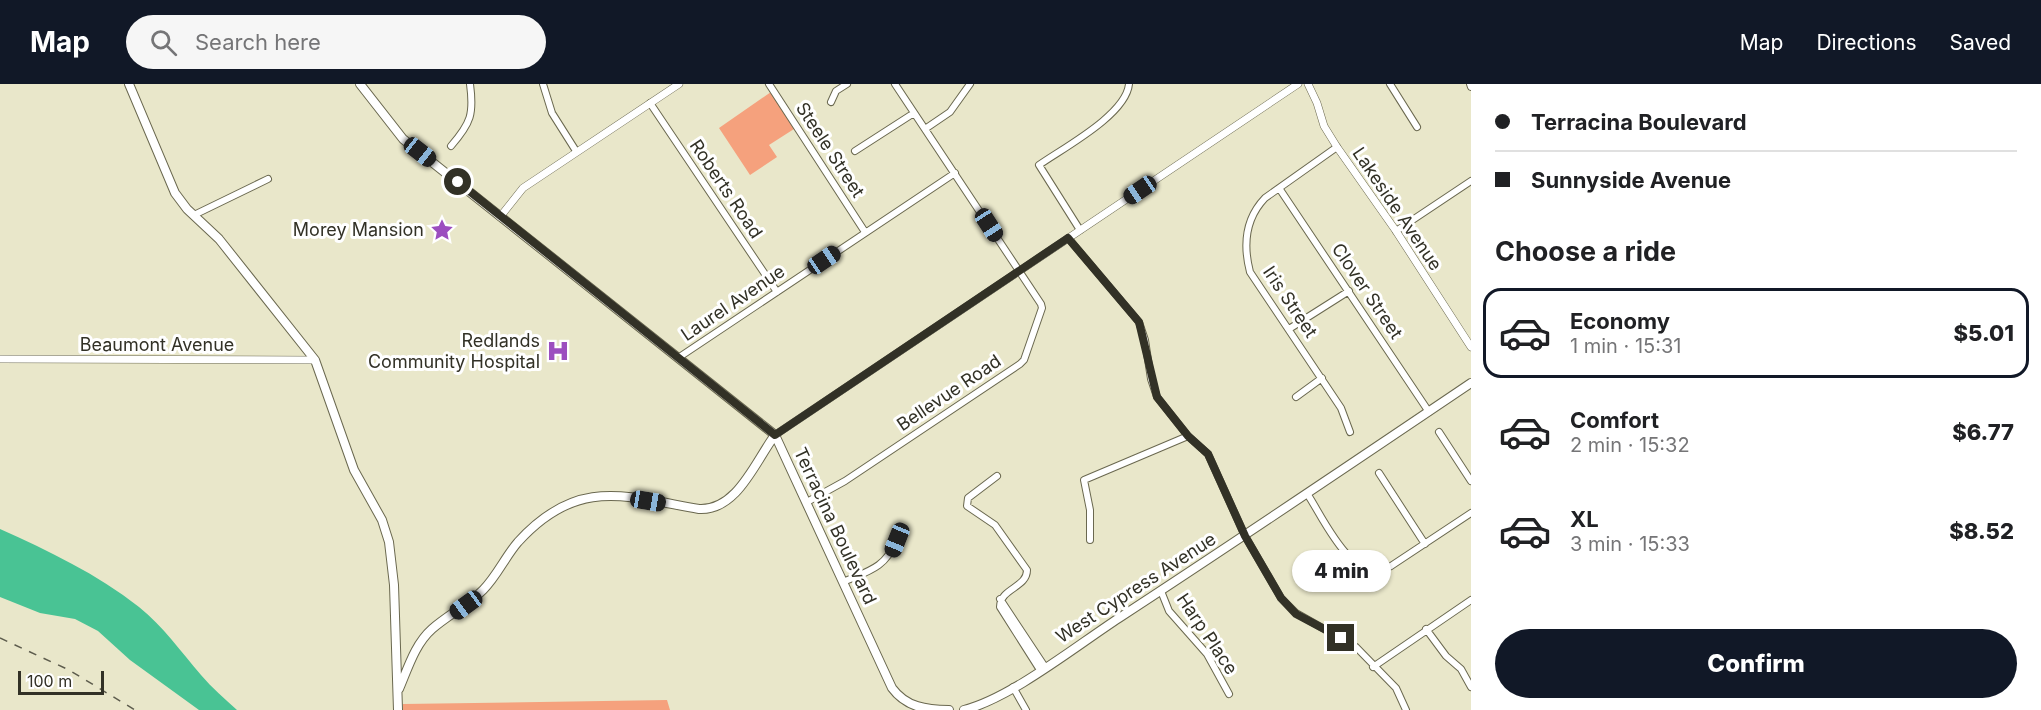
<!DOCTYPE html>
<html lang="en">
<head>
<meta charset="utf-8">
<style>
  :root { --surface:#fff; --page:#f6f6f6; --text:#202124; --muted:#757577; --line:#e0e0e0; --accent:#111827 }
  body { margin:0; font-family:Inter,sans-serif; background:var(--page); color:var(--text); height:100vh; display:flex; flex-direction:column; font-size:22px; white-space:nowrap }
  * { box-sizing:border-box; margin:0 }
  p { font-size:20px; color:var(--muted) }
  .icon { flex:none; width:33px; height:33px; fill:none; stroke:currentColor; stroke-width:2; stroke-linecap:round; stroke-linejoin:round }
  .map { position:relative; flex:1; overflow:hidden }
  .side { display:flex; flex-direction:column; background:var(--surface); width:570px }
  .side>* { flex:none }
  .top-card { display:grid; align-content:center; height:132px; padding:0 24px; background:var(--surface) }
  .scale { position:absolute; left:18px; bottom:15px; width:86px; box-sizing:border-box; padding-left:6px; border:3px solid #323126; border-top:0; font-size:16px; line-height:21px; white-space:nowrap; color:#323126; -webkit-text-stroke:4px #fff; paint-order:stroke }
  .end { position:absolute; width:27px; height:27px; margin:-14px; border:8px solid #323126; background:#fff; box-shadow:0 0 0 3px #fff }
  .from { border-radius:50% }
  .bubble { position:absolute; height:42px; border-radius:21px; background:var(--surface); box-shadow:0 2px 4px #0004; font-size:20px; font-weight:800; line-height:42px; text-align:center }
  .car { position:absolute; width:18px; height:36px; margin:-18px -9px; border-radius:8px; box-shadow:0 0 4px 2px #0007; background:linear-gradient(#222 24%,#8ab4d8 0 40%,#222 0 76%,#8ab4d8 0 86%,#222 0) }
  .top-card b { display:flex; align-items:center; gap:21px; height:57px; font-size:22px }
  .top-card b+b { border-top:2px solid var(--line) }
  .top-card i { width:15px; height:15px; background:var(--text) }
  ul { padding:0; list-style:none }
  li { display:flex; align-items:center; gap:18px; height:90px; margin:0 12px 9px; padding:0 12px; border:3px solid transparent; border-radius:18px }
  li div { flex:1 }
  li b { display:block; font-size:22px }
  li em { font-style:normal; font-weight:800 }
  li.selected { border-color:var(--accent) }
  li>.icon { width:54px; height:54px; stroke-width:1.5 }
  h2 { padding:0 24px; font-size:27px; line-height:72px }
  .button { display:flex; gap:12px; margin-top:auto; padding:12px 24px }
  .button a { flex:1; height:69px; border-radius:36px; background:var(--accent); color:#fff; font-size:24px; font-weight:800; line-height:69px; text-align:center }
  header { display:flex; align-items:center; gap:36px; box-sizing:border-box; height:84px; padding:0 30px; background:var(--accent); color:#fff }
  header strong { font-size:28px }
  nav { display:flex; gap:33px; margin-inline-start:auto; font-size:21px }
  .search { width:420px; height:54px; background:var(--page); display:flex; align-items:center; gap:15px; box-sizing:border-box; padding:0 21px; border-radius:33px; color:var(--muted); font-size:22px }
  main { display:flex; flex:1; min-height:0 }
  .map>svg:first-child { display:block }
</style>
</head>
<body>
<header>
<strong>Map</strong>
<div class="search"><svg class="icon" aria-label="search" viewBox="0 0 24 24"><circle cx="10" cy="10" r="6"/><path d="M15 15l6 6"/></svg>Search here</div>
<nav><a>Map</a><a>Directions</a><a>Saved</a></nav>
</header>
<main>
<div class="map">
<svg width="1471" height="626" viewBox="0 0 1471 626">
  <rect width="100%" height="100%" fill="#e9e7ca"/>
  <!-- green -->
  <path fill="#f5a17d" d="M771 8 794 45 769 61 777 73 750 91 719 44Z
    M667 616 670 626H403V620Z"/>
  <!-- water -->
  <path fill="#49c394" d="M0 445C49 467 97 490 139 523 163 542 181 568 201 591 212 604 225 615 237 626H199L130 576 98 547 75 535 40 529 0 513Z"/>
  <g fill="none" stroke-linecap="round" stroke-linejoin="round">
    <!-- minor casing -->
    <g stroke="#6a684f" stroke-width="8">
      <path id="minor" d="M543 0 552 29 576 67
        M769 0 865 148
        M1390 0 1417 43
        M1470 0 1471 3
        M831 18 836 7 847 0
        M650 19 777 208
        M925 45 950 28 970 0
        M451 62C471 39 474 30 470 0
        M1337 63 1265 114C1245 135 1243 161 1250 188L1341 324 1350 348
        M855 67 914 29
        M1279 104 1429 328
        M194 131 268 95
        M1080 146 1039 81C1063 64 1126 31 1129 0
        M1396 147 1471 97
        M1068 154 1139 238 1145 256 1151 295 1157 313 1188 352 1208 370 1245 452 1281 514 1296 529 1356 563 1396 604 1406 626
        M1289 245 1349 207
        M678 274 955 89
        M1296 313 1322 294
        M1439 348 1471 397
        M1379 389 1425 460
        M997 392 968 414 967 422 995 441 1027 486C1027 504 1000 504 1000 523L1040 586
        M1308 411C1325 437 1353 503 1391 482L1471 429
        M807 418 845 397 1020 280 1024 276 1042 224 1041 220 895 0
        M1090 456V426L1084 396 1188 352
        M843 498C869 487 885 484 897 456
        M1161 507 1169 527 1207 570 1229 610
        M1000 515 1045 583
        M1426 545 1446 572 1461 585 1471 603
        M1373 583 1471 516
        M1013 603 1026 626"/>
    </g>
    <!-- tertiary casing -->
    <g stroke="#6a684f" stroke-width="8">
      <path id="tertiary" d="M1308 0 1317 19 1324 42 1337 63 1396 147 1471 263
        M500 133 523 104 679 0
        M0 275 315 276
        M775 351 1298 0"/>
    </g>
    <!-- secondary casing -->
    <g stroke="#6a684f" stroke-width="10">
      <path id="secondary" d="M129 0 175 109 187 125 219 155 315 276 354 386 382 436 389 458 394 501 398 626
        M360 0 403 55 775 351 892 604C906 623 926 626 949 626
        M399 605C408 584 415 560 432 545 448 531 468 521 483 506 497 492 505 473 518 458 577 393 624 412 699 425 737 427 755 378 775 351
        M964 626C1011 614 1076 562 1119 534 1237 457 1354 378 1471 299"/>
    </g>
    <!-- minor -->
    <use href="#minor" stroke="#fff" stroke-width="6"/>
    <!-- tertiary -->
    <use href="#tertiary" stroke="#fff" stroke-width="7"/>
    <!-- secondary -->
    <use href="#secondary" stroke="#fff" stroke-width="8"/>
    <!-- rail -->
    <path stroke="#5d5c4d" stroke-width="1.5" stroke-dasharray="8 8" stroke-linecap="butt" d="M0 554 69 586 135 626"/>
  </g>
  <g fill="none" stroke-linecap="round" stroke-linejoin="round">
    <!-- route -->
    <path stroke="#323126" stroke-width="8" d="M458 98 775 351 1068 154 1139 238 1157 313 1188 352 1208 370 1245 452 1281 514 1296 530 1341 554"/>
  </g>
  <!-- icons -->
  <defs>
    <g id="sight-bare" transform="scale(1.8)"><path d="M0-6L1.8-2.2L6-1.7L2.9 1.2L3.7 5.4L0 3.3L-3.7 5.4L-2.9 1.2L-6-1.7L-1.8-2.2Z" fill="#9c4ebf" stroke="#fff" stroke-width="2.5" paint-order="stroke"/></g>
    <g id="hospital-bare" transform="scale(1.8)"><path d="M-5-5h3v3.5h4V-5h3V5h-3V1.5h-4V5h-3Z" fill="#9c4ebf" stroke="#fff" stroke-width="2.5" paint-order="stroke"/></g>
  </defs>
  <g fill-rule="evenodd">
    <use href="#sight-bare" x="442" y="146"/>
    <use href="#hospital-bare" x="558" y="267"/>
  </g>
  <g text-anchor="middle" stroke-width="6" stroke-linejoin="round" paint-order="stroke">
    <!-- street labels -->
    <g font-size="18" fill="#323126" stroke="#fff">
      <text transform="translate(830 66) rotate(57)" y="6">Steele Street</text>
      <text transform="translate(726 105) rotate(56)" y="6">Roberts Road</text>
      <text transform="translate(1397 125) rotate(56)" y="6">Lakeside Avenue</text>
      <text transform="translate(1367 207) rotate(56)" y="6">Clover Street</text>
      <text transform="translate(1290 218) rotate(56)" y="6">Iris Street</text>
      <text transform="translate(733 219) rotate(-34)" y="6">Laurel Avenue</text>
      <text x="157" y="267">Beaumont Avenue</text>
      <text transform="translate(949 309) rotate(-34)" y="6">Bellevue Road</text>
      <text transform="translate(835 442) rotate(65)" y="6">Terracina Boulevard</text>
      <text transform="translate(1136 504) rotate(-33)" y="6">West Cypress Avenue</text>
      <text transform="translate(1207 550) rotate(56)" y="6">Harp Place</text>
    </g>
    <!-- poi labels -->
    <g font-size="18" fill="#323126" stroke="#fff" text-anchor="end">
      <text x="424" y="152">Morey Mansion</text>
      <text x="540" y="263">Redlands<tspan x="540" dy="21">Community Hospital</tspan></text>
    </g>
  </g>
</svg>
<div class="scale">100 m</div>
<i class="end from" style="left:458px;top:98px"></i>
<i class="end" style="left:1341px;top:554px"></i>
<div class="bubble" style="left:1292px;top:466px;width:99px">4 min</div>
<i class="car" style="left:420px;top:68px;rotate:128deg"></i>
<i class="car" style="left:1140px;top:106px;rotate:236deg"></i>
<i class="car" style="left:989px;top:141px;rotate:147deg"></i>
<i class="car" style="left:824px;top:176px;rotate:56deg"></i>
<i class="car" style="left:648px;top:417px;rotate:99deg"></i>
<i class="car" style="left:897px;top:456px;rotate:202deg"></i>
<i class="car" style="left:466px;top:521px;rotate:234deg"></i>
</div>
<section class="side">
<div class="top-card">
<b><i class="from"></i>Terracina Boulevard</b>
<b><i></i>Sunnyside Avenue</b>
</div>
<h2>Choose a ride</h2>
<ul>
<li class="selected"><svg class="icon" aria-label="car" viewBox="0 0 24 24"><path d="M5 17H2v-5l4-1 3-4h7l3 4 3 1v5h-3M9 17h6M6 11h13"/><circle cx="7" cy="17" r="2"/><circle cx="17" cy="17" r="2"/></svg><div><b>Economy</b><p>1 min · 15:31</p></div><em>$5.01</em></li>
<li><svg class="icon" aria-label="car" viewBox="0 0 24 24"><path d="M5 17H2v-5l4-1 3-4h7l3 4 3 1v5h-3M9 17h6M6 11h13"/><circle cx="7" cy="17" r="2"/><circle cx="17" cy="17" r="2"/></svg><div><b>Comfort</b><p>2 min · 15:32</p></div><em>$6.77</em></li>
<li><svg class="icon" aria-label="car" viewBox="0 0 24 24"><path d="M5 17H2v-5l4-1 3-4h7l3 4 3 1v5h-3M9 17h6M6 11h13"/><circle cx="7" cy="17" r="2"/><circle cx="17" cy="17" r="2"/></svg><div><b>XL</b><p>3 min · 15:33</p></div><em>$8.52</em></li>
</ul>
<div class="button"><a>Confirm</a></div>
</section>
</main>
</body>
</html>
